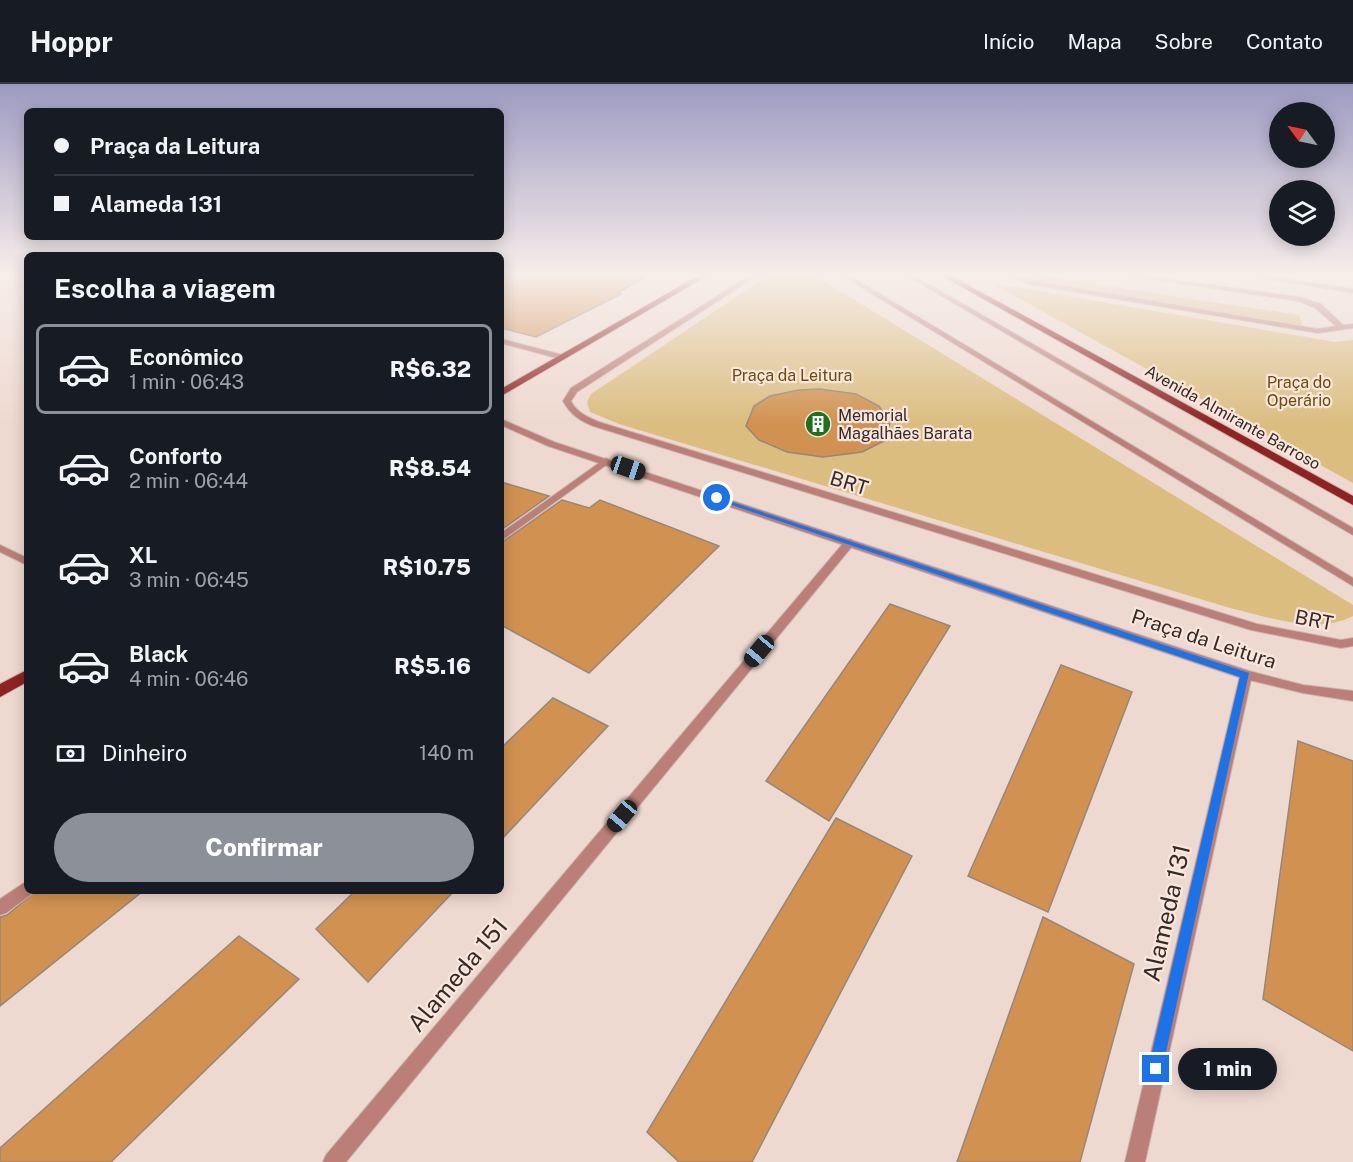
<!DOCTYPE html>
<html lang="pt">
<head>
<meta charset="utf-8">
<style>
  :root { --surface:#171b24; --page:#242831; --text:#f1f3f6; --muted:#9ea1a6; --line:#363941; --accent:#8c9099 }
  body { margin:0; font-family:"Public Sans",sans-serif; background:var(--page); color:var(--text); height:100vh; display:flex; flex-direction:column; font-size:22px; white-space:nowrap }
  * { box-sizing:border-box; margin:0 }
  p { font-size:20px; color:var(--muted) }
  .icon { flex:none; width:33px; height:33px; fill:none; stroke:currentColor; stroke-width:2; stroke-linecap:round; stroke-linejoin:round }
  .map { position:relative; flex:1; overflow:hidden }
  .side { position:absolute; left:24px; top:168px; width:480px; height:642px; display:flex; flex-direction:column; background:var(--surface); border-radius:9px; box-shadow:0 3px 15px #0003 }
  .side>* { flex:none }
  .banner { position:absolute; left:24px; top:24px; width:480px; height:132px; border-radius:9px; box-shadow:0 3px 15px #0003; display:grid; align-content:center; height:132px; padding:0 30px; background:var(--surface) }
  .needle { width:39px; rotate:303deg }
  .buttons { position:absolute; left:1269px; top:18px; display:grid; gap:12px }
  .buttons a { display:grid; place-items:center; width:66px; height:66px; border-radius:50%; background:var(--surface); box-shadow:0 3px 15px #0003; font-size:30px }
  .end { position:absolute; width:27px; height:27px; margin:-14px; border:8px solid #1a73e8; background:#fff; box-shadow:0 0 0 3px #fff }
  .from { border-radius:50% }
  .bubble { position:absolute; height:42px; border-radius:21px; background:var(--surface); box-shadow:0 3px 15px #0003; font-size:20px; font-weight:800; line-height:42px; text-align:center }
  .car { position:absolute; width:18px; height:36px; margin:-18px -9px; border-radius:8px; box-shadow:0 0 4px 2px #0007; background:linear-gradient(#222 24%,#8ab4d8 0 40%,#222 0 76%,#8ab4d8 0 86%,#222 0) }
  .banner b { display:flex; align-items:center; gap:21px; height:57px; font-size:22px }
  .banner b+b { border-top:2px solid var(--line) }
  .banner i { width:15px; height:15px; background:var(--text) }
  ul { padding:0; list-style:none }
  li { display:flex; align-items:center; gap:18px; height:90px; margin:0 12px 9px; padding:0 18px; border:3px solid transparent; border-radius:9px }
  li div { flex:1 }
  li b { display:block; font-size:22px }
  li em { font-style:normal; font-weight:800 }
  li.current { border-color:var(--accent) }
  li>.icon { width:54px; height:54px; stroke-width:1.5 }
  h2 { padding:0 30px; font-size:27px; line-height:72px }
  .pay { display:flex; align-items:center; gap:15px; height:66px; padding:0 30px; font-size:22px }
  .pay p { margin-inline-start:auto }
  .button { display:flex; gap:12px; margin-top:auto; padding:12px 30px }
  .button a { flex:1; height:69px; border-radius:36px; background:var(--accent); color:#fff; font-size:24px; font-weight:800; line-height:69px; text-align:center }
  header { display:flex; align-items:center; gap:36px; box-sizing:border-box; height:84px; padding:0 30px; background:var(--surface); border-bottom:2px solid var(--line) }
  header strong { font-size:28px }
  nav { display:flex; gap:33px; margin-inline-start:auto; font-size:21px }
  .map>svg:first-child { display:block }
</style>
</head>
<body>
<header>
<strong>Hoppr</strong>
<nav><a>Início</a><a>Mapa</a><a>Sobre</a><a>Contato</a></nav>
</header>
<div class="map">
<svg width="1353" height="1078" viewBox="0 0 1353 1078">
  <rect width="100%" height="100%" fill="#eed9d0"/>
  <!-- green -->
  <path fill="#dbbd80" d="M772 189 814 191 1353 521V532C1316 551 1269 533 1230 524L619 340 590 328 587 318 591 310Z
    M1041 192 1299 231 1303 243 1033 197Z
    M991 199 1335 258 1353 256V399Z"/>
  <!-- building -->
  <path fill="#d19251" stroke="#958779" stroke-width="1.5" d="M501 189H653L617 209 621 210 536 253 501 244Z
    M820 305 856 310 879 322 890 339 884 357 862 368 823 373 787 368 759 356 746 342 754 322 770 312 799 306Z
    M501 398 549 412 501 446Z
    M562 416 589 424 600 416 719 462 589 589 501 541V459Z
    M890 520 950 542 829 737 766 697Z
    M1061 581 1132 608 1048 828 968 792Z
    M553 614 608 642 501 756V664Z
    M1298 657 1353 677V967L1263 915Z
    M836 734 912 772 752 1078H679L647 1048Z
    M36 807H143L0 922V833L7 831Z
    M355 807H454L368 898 316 845Z
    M1043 833 1134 880 1080 1078H957Z
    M239 852 299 895 111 1078H0V1064Z"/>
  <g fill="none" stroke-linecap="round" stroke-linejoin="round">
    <!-- service casing -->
    <g stroke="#c9b6ae" stroke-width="2">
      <path id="service" d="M754 189H761L577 308 571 317C577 329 588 333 599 338L1257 540 1341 556 1353 554V562L1341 564 1251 546 593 342C579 336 570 330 563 317L571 304Z
        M838 189H845L1353 494V502Z
        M902 189H909L1353 444V451Z
        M1004 189H1012L1030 196 1318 245 1336 242 1315 224 1298 217 1108 189H1123L1299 213 1321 220 1343 241 1353 240V244L1318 249 1028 200Z
        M1233 189H1247L1353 205V209Z"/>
    </g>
    <!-- minor casing -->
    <g stroke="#c9b6ae" stroke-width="2">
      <path id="minor" d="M501 255 563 271 564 273 560 275 501 259Z
        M606 374 611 377 609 379 501 457V449Z
        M850 455 855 458 854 460 346 1078H323L326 1071 846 456Z
        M0 461 27 474V481L0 468Z
        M1246 587 1252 591 1145 1078H1125L1240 591Z
        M27 797V807H34L33 809 6 829 0 831V815Z"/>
    </g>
    <!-- tertiary casing -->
    <g stroke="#c9b6ae" stroke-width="2">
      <path id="tertiary" d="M501 335 554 358 1249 587 1303 601 1353 607V617L1303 609 1241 594 548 362 501 341Z"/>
    </g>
    <!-- primary casing -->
    <g stroke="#c9b6ae" stroke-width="2">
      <path id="primary" d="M703 189H712L501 312V305Z
        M937 189H946L1353 412V421Z
        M27 586V598L0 613V600Z"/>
    </g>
    <!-- service -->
    <use href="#service" fill="#bb7e78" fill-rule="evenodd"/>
    <!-- minor -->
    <use href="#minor" fill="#bb7e78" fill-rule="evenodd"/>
    <!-- tertiary -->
    <use href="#tertiary" fill="#bb7e78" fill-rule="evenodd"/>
    <!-- primary -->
    <use href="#primary" fill="#902222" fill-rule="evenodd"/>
  </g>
  <!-- sky -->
  <linearGradient id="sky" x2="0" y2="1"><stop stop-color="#9d9ac2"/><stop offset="0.56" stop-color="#f7eeea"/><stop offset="1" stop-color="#f7eeea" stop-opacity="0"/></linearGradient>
  <rect width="1353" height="340" fill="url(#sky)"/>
  <!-- route -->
  <path fill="#1a73e8" d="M714 412 1249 589 1161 991 1156 993 1150 991 1148 985 1240 593 714 415Z"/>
  <!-- icons -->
  <defs>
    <g id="building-disc" transform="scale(1.35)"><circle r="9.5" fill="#1a721f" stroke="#fbe6dd"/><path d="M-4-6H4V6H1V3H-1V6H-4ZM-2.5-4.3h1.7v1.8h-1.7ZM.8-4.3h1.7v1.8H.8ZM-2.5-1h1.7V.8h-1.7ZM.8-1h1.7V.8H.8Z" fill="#fff"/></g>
  </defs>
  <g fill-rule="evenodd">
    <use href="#building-disc" x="818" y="340"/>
  </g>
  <g text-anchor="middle" stroke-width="4.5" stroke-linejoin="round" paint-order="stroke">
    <!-- far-park labels -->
    <g font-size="16" fill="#684e0a" stroke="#fbe6dd">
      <text x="792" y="297">Praça da Leitura</text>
      <text x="1299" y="304">Praça do<tspan x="1299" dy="18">Operário</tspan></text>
    </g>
    <!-- far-poi labels -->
    <g font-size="16" fill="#332b27" stroke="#fbe6dd" text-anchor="start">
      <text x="838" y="337">Memorial<tspan x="838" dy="18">Magalhães Barata</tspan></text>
    </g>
    <!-- far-street labels -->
    <g font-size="16" fill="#332b27" stroke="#fbe6dd">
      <text transform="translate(1233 333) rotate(29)" y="6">Avenida Almirante Barroso</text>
    </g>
    <!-- street labels -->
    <g font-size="20" fill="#332b27" stroke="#fbe6dd">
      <text transform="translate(849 399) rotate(17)" y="7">BRT</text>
      <text transform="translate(1314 536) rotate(11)" y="7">BRT</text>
      <text transform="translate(1204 555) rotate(18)" y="7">Praça da Leitura</text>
    </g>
    <!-- near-street labels -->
    <g font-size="24" fill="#332b27" stroke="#fbe6dd">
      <text transform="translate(1167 829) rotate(-77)" y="8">Alameda 131</text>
      <text transform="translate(458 891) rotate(-50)" y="8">Alameda 151</text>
    </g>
  </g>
</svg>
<div class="buttons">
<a><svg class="needle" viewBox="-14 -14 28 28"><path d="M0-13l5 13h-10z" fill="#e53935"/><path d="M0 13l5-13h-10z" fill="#9ea1a6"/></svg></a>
<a><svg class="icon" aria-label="layers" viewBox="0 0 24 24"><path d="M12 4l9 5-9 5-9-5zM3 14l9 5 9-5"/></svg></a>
</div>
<i class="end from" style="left:717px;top:414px"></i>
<i class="end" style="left:1156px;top:985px"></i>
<div class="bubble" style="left:1178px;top:964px;width:99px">1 min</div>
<i class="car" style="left:628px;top:384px;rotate:109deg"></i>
<i class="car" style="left:759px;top:567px;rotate:220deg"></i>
<i class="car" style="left:622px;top:732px;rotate:220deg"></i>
<div class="banner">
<b><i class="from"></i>Praça da Leitura</b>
<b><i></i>Alameda 131</b>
</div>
<section class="side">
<h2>Escolha a viagem</h2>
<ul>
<li class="current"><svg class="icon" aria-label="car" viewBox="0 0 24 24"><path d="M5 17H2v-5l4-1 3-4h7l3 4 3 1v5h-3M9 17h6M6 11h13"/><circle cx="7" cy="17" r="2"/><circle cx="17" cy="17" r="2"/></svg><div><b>Econômico</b><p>1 min · 06:43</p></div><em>R$6.32</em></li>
<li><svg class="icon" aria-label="car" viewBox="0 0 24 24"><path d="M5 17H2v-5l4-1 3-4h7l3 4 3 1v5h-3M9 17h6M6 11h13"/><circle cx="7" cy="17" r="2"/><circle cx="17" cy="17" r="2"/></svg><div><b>Conforto</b><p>2 min · 06:44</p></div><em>R$8.54</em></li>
<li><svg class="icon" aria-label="car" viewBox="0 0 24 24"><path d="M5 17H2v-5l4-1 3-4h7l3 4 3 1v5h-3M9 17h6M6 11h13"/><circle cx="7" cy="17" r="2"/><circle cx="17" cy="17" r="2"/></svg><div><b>XL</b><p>3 min · 06:45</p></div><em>R$10.75</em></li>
<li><svg class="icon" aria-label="car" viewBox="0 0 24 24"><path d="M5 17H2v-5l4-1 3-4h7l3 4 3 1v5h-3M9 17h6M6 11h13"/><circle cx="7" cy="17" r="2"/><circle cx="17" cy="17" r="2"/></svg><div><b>Black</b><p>4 min · 06:46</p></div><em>R$5.16</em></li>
</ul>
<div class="pay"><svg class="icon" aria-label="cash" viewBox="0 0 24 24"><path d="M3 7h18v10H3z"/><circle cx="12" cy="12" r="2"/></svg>Dinheiro<p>140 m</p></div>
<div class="button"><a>Confirmar</a></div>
</section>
</div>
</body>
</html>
